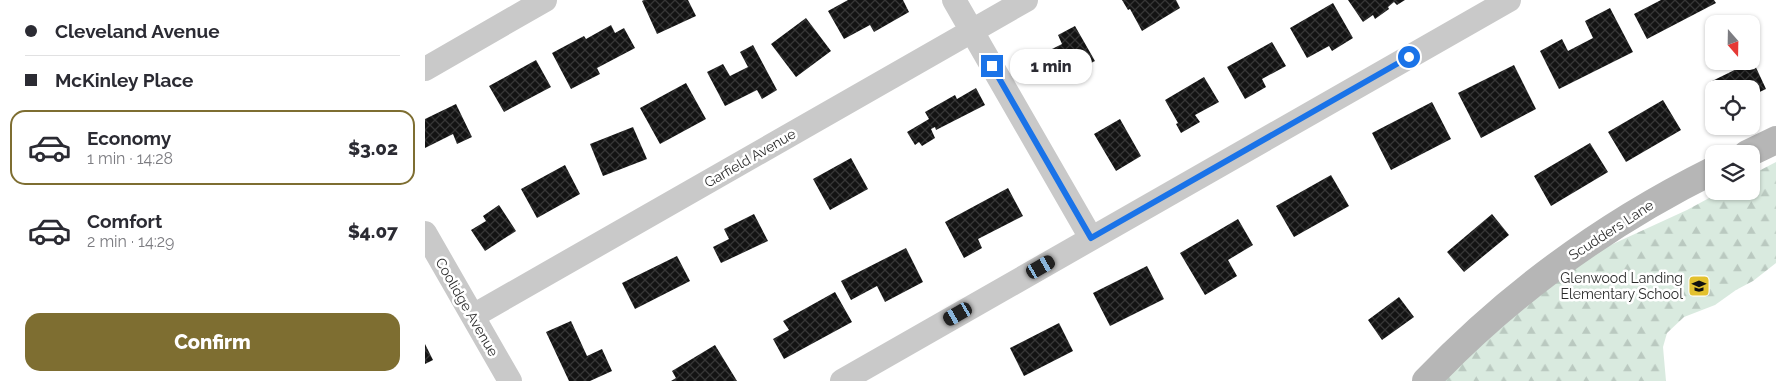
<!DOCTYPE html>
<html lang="en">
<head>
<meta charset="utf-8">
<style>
  :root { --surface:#fff; --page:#f2f2f3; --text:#2b2b33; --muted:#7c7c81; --line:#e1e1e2; --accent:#7e6e31 }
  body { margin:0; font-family:Raleway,sans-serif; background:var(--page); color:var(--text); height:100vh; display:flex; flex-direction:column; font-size:19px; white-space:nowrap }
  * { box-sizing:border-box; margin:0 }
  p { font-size:16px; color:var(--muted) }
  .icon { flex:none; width:28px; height:28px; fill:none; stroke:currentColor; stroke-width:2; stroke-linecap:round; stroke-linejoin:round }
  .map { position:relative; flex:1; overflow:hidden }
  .details { display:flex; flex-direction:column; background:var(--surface); width:425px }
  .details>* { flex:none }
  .banner { display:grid; align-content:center; height:110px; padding:0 25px; background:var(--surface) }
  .needle { width:32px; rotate:160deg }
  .buttons { position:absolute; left:1280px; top:15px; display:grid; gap:10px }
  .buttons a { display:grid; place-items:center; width:55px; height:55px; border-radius:10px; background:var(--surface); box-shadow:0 1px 4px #0004; font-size:25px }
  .end { position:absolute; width:22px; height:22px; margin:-11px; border:6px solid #1a73e8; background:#fff; box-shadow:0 0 0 2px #fff }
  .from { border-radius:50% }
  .bubble { position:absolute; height:35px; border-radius:15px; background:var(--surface); box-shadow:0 1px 4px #0004; font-size:16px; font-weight:800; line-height:35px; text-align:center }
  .car { position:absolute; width:15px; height:30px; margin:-15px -8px; border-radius:6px; box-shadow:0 0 4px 1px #0007; background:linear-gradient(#222 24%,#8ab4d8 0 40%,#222 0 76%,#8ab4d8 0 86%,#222 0) }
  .banner b { display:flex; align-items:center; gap:18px; height:48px; font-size:19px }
  .banner b+b { border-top:1px solid var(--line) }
  .banner i { width:12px; height:12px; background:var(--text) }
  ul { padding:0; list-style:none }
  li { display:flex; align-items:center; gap:15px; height:75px; margin:0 10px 8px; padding:0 15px; border:2px solid transparent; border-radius:15px }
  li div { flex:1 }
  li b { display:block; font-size:19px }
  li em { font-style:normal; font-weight:800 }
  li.current { border-color:var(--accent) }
  li>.icon { width:45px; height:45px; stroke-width:1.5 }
  .primary-button { display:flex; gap:10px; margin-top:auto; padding:10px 25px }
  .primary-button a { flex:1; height:58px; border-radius:15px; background:var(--accent); color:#fff; font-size:20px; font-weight:800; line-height:58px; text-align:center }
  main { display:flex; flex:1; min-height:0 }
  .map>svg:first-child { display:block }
</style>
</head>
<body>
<main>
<section class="details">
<div class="banner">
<b><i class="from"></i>Cleveland Avenue</b>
<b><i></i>McKinley Place</b>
</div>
<ul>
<li class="current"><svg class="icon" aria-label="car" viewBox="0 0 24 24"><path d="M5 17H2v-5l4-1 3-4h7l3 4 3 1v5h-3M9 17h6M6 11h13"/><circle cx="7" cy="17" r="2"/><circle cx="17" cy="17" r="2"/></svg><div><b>Economy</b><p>1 min · 14:28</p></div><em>$3.02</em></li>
<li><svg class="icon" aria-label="car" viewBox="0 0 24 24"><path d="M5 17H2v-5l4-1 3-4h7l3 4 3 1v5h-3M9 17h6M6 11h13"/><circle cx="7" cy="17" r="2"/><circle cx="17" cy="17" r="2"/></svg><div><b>Comfort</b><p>2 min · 14:29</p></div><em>$4.07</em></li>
</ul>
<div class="primary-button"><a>Confirm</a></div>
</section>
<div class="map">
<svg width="1351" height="381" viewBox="0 0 1351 381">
  <defs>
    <pattern id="forest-firs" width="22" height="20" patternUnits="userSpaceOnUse" patternTransform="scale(1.25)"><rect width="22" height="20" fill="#d9eadf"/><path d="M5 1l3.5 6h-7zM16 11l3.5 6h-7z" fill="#bac9c0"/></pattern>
    <pattern id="building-cross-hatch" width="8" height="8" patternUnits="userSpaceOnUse" patternTransform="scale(1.25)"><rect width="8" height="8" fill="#131313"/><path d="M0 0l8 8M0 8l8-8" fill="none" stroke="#363636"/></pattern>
  </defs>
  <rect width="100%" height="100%" fill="#fff"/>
  <!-- forest -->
  <path fill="url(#forest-firs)" d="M1351 162V263L1328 281 1311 290 1290 305 1259 317 1242 333 1238 347 1241 381H1014L1119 291 1177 249 1262 210 1297 191H1326V175Z"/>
  <!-- building -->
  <path fill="url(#building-cross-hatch)" d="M219 0H263L271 16 232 34 217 1Z
    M423 0H478L484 12 449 32 445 25 419 39 403 11Z
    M697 0H751L755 8 717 31 705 9 703 10Z
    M923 0H980L972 5 969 2 963 7 964 9 950 19 948 15 938 22Z
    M1236 0H1289L1291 3 1222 39 1209 14Z
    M908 3 928 38 907 51 904 46 882 58 865 28Z
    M1185 8 1208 52 1134 89 1115 51 1137 39 1143 51 1168 38 1160 21Z
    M381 18 406 51 371 77 346 44Z
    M186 25 190 33 199 28 210 48 172 68 175 74 146 89 127 53 159 36 161 39Z
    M650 26 670 61 629 82 615 55 637 44 633 35Z
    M847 42 861 66 837 79 841 87 820 99 802 67Z
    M328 45 352 90 337 99 332 90 300 106 282 72 298 64 305 76 323 67 315 52Z
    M111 60 126 87 79 112 64 86Z
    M1328 61 1341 89 1326 96V89H1288L1285 82Z
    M1089 65 1111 109 1056 138 1033 93Z
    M779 77 794 102 770 115 775 122 756 133 751 124 753 123 740 100Z
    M261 83 281 119 235 144 215 108Z
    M551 88 560 105 511 130 510 127 506 129 510 138 497 146 494 142 490 145 482 132 504 119 500 112 530 95 532 99Z
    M1238 100 1256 130 1201 162 1183 132Z
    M1007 102 1026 139 966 170 947 133Z
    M31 104 47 137 32 144 28 134 0 148V119Z
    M695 119 716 156 691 171 669 134Z
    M208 127 222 159 178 176 165 144Z
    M1165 143 1183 172 1126 206 1109 176Z
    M426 158 443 189 405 210 388 179Z
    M140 165 155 194 112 218 96 189Z
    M906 175 924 206 869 237 851 206Z
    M583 188 598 216 553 239 557 248 539 258 520 222Z
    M74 205 91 231 60 251 46 230 61 221 58 216Z
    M329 214 343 241 296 263 288 247 304 239 299 229Z
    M1067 214 1084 235 1039 272 1022 252Z
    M813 219 828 245 803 260 812 276 780 295 755 253Z
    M481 248 498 282 460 302 452 286 426 300 416 281Z
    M252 256 265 281 210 309 197 283Z
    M722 266 739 299 685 326 668 293Z
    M410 292 427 322 359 359 348 339 364 330 358 321Z
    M974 297 989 317 957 340 943 320Z
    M146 321 162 356 177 349 187 371 165 381H144L121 332Z
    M634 323 648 351 599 376 585 348Z
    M0 344 8 360 0 364Z
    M290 345 312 381H246L251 378 247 371Z"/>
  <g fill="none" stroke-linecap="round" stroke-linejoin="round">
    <!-- street -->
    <path stroke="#c9c9c9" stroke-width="24" d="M529 0 666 238
      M0 69 120 0
      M0 233 85 381
      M48 316 601 0
      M417 381 1084 0"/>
    <!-- secondary -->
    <path stroke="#b6b6b6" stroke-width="28" d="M1322 154 1351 140
      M1001 381C1083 295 1182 223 1289 170"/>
  </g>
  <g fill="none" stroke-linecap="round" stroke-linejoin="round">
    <!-- route -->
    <path stroke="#1a73e8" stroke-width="6" d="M567 66 666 238 984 57"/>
  </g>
  <!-- icons -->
  <defs>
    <g id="school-square" transform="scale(1.125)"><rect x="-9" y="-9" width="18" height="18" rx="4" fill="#e3c12e" stroke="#fff"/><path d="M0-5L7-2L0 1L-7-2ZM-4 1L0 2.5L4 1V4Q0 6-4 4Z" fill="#111"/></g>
  </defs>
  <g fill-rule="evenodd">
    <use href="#school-square" x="1274" y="286"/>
  </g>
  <g text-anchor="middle" stroke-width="5" stroke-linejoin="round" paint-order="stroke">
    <!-- street labels -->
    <g font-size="14" fill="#2c2c2c" stroke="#fff">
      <text transform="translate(325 158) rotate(-30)" y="5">Garfield Avenue</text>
      <text transform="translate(1186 230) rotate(-33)" y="5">Scudders Lane</text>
      <text transform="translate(42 307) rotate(60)" y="5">Coolidge Avenue</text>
    </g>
    <!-- poi labels -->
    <g font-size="14" fill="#2c2c2c" stroke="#fff" text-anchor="end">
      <text x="1258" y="283">Glenwood Landing<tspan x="1258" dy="16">Elementary School</tspan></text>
    </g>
  </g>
</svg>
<div class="buttons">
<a><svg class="needle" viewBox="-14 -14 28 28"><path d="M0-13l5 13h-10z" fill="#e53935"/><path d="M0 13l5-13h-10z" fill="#7c7c81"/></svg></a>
<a><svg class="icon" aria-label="locate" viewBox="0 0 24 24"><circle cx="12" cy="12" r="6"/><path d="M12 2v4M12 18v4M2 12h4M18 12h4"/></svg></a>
<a><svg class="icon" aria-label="layers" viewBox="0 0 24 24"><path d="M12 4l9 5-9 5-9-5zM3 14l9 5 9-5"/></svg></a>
</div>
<i class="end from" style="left:984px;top:57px"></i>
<i class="end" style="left:567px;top:66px"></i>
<div class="bubble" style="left:585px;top:49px;width:82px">1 min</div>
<i class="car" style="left:616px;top:267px;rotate:60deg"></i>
<i class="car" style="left:533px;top:314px;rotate:240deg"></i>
</div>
</main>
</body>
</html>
